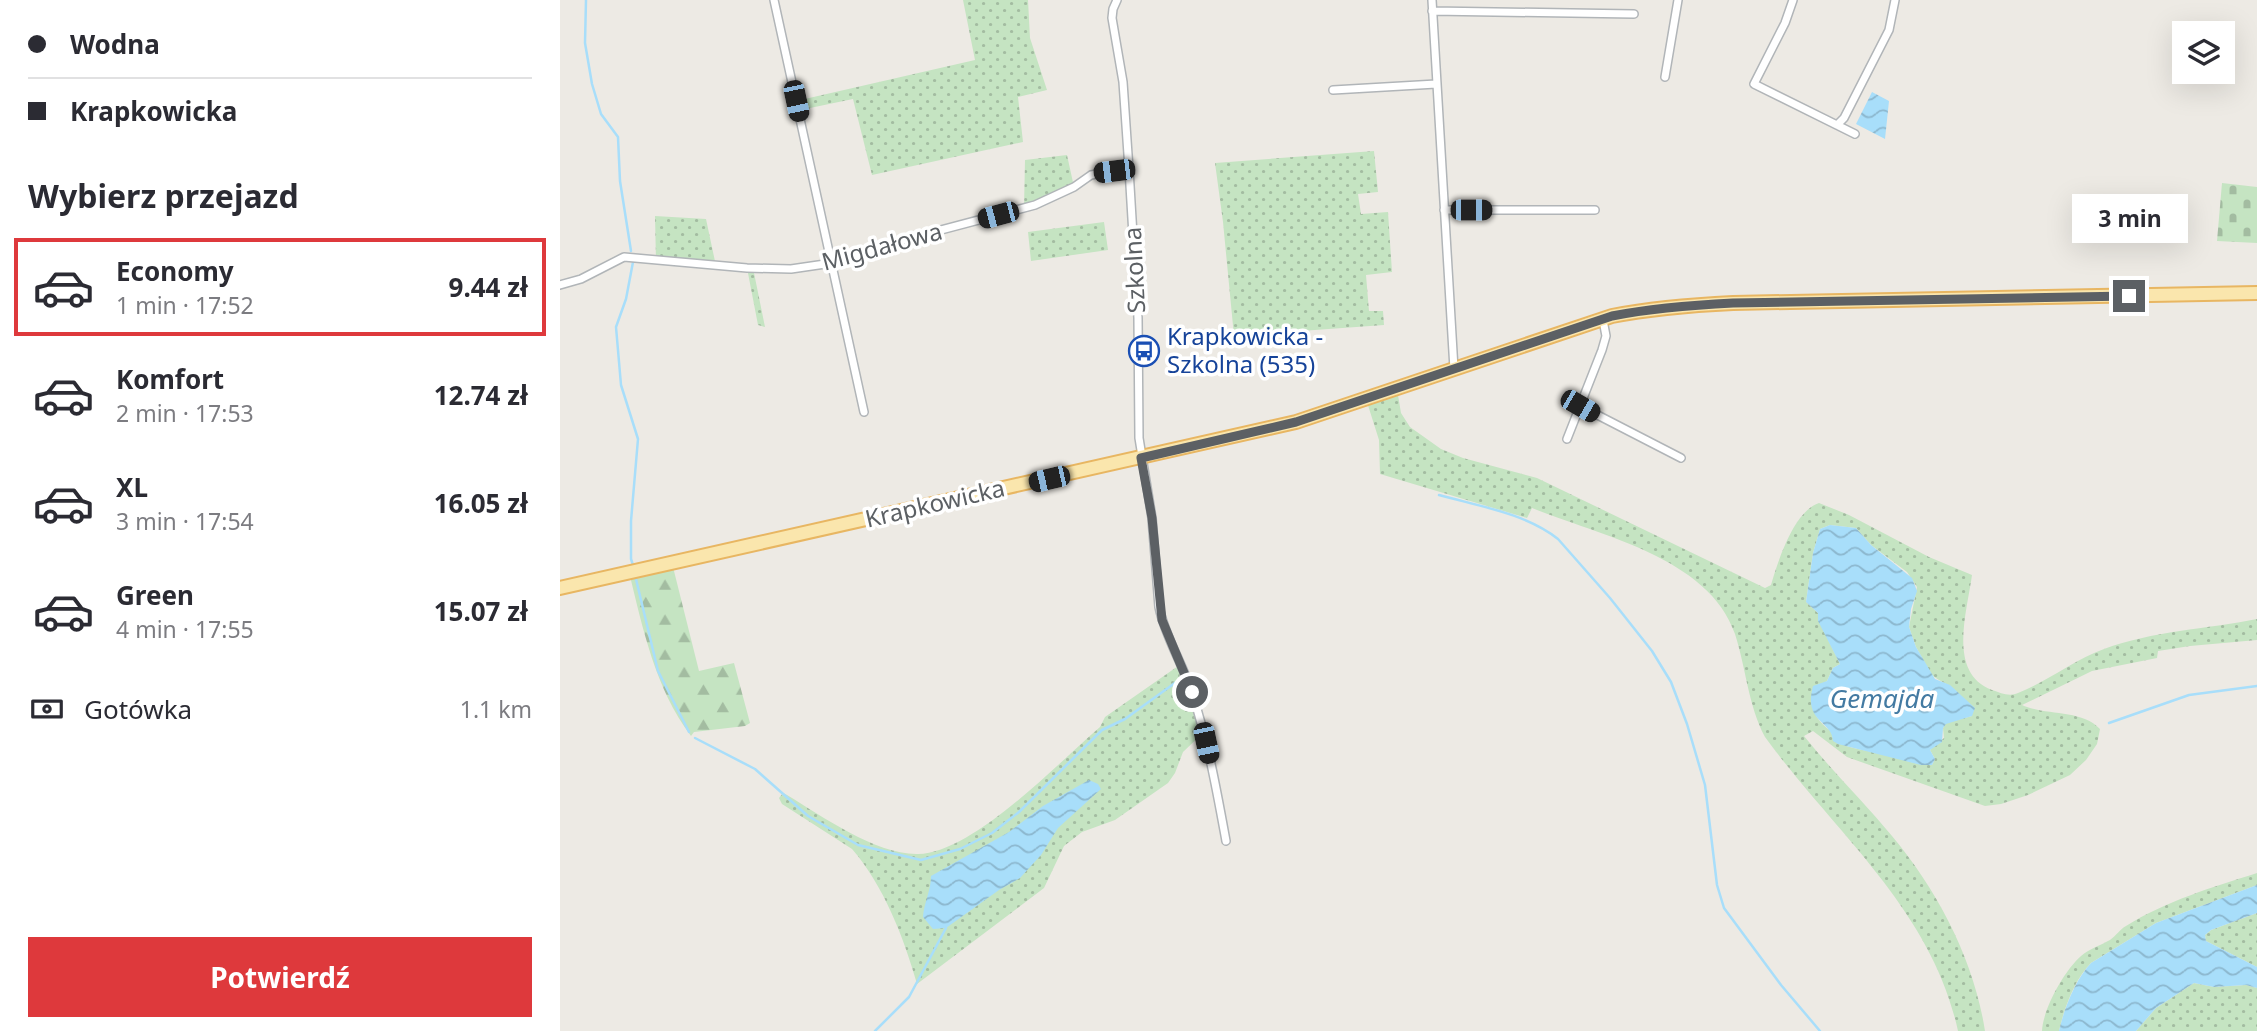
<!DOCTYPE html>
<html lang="pl">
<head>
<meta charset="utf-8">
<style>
  :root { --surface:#fff; --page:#f7f7f7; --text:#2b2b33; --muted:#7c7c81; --line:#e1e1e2; --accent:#de393c }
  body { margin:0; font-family:"Noto Sans",sans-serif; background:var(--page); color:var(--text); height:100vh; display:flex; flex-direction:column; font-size:26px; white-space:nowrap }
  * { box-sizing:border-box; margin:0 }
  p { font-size:23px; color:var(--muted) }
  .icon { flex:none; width:38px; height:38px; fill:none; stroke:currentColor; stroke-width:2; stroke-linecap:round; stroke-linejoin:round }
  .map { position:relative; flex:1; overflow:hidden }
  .side { display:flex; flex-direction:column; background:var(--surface); width:560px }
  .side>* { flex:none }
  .banner { display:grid; align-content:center; height:154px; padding:0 28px; background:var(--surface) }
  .fabs { position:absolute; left:1612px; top:21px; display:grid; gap:14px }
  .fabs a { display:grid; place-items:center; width:63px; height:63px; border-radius:0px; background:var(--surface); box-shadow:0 7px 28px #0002; font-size:35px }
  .end { position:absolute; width:32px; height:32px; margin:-16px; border:9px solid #5c6064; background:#fff; box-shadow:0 0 0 4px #fff }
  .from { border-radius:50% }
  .bubble { position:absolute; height:49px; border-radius:0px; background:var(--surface); box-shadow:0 7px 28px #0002; font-size:23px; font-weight:700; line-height:49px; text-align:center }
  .car { position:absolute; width:21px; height:42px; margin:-21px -10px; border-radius:9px; box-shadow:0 0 5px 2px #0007; background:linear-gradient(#222 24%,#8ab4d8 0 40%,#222 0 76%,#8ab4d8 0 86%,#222 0) }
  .banner b { display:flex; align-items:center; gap:24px; height:66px; font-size:26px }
  .banner b+b { border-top:2px solid var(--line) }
  .banner i { width:18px; height:18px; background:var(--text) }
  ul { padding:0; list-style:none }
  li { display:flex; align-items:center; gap:21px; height:98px; margin:0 14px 10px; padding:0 14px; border:4px solid transparent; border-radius:0px }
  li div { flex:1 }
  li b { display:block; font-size:26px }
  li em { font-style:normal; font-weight:700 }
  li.selected { border-color:var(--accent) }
  li>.icon { width:63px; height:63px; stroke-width:1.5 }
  h2 { padding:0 28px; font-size:32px; line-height:84px }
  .pay { display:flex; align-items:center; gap:18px; height:77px; padding:0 28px; font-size:26px }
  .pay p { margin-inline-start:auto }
  .button { display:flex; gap:14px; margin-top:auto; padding:14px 28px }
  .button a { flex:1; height:80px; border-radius:0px; background:var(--accent); color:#fff; font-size:28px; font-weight:700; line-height:80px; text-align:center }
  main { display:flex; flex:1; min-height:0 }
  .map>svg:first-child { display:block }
</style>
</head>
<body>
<main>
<section class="side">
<div class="banner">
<b><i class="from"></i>Wodna</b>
<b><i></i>Krapkowicka</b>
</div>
<h2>Wybierz przejazd</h2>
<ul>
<li class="selected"><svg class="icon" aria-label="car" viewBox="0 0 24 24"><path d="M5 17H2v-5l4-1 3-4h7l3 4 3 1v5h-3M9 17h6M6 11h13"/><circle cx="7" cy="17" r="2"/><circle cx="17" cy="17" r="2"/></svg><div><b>Economy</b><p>1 min · 17:52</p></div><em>9.44 zł</em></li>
<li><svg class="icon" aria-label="car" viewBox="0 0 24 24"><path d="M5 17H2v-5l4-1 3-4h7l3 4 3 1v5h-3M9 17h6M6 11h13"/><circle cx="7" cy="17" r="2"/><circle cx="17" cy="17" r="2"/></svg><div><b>Komfort</b><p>2 min · 17:53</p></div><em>12.74 zł</em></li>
<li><svg class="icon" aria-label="car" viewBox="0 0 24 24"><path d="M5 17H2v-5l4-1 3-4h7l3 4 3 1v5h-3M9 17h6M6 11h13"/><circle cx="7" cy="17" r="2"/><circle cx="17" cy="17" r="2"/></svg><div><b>XL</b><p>3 min · 17:54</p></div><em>16.05 zł</em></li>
<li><svg class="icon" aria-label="car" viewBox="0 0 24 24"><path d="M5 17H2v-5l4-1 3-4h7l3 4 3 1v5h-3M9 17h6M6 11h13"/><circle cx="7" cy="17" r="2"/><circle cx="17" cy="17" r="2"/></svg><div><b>Green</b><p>4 min · 17:55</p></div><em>15.07 zł</em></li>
</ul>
<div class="pay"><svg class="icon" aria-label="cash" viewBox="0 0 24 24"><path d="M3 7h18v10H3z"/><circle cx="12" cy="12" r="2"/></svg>Gotówka<p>1.1 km</p></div>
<div class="button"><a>Potwierdź</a></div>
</section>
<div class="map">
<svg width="1697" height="1031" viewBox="0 0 1697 1031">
  <defs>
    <pattern id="grass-dots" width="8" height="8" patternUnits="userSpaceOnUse" patternTransform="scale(1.75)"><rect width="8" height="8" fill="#c5e4c2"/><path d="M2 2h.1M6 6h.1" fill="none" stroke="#a3bca1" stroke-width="1.8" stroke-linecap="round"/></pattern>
    <pattern id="forest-firs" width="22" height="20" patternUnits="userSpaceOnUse" patternTransform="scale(1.75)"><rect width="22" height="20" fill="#c5e4c2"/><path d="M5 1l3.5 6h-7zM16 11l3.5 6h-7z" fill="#a3bca1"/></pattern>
    <pattern id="cemetery-stones" width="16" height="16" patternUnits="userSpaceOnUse" patternTransform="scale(1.75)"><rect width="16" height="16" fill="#c5e4c2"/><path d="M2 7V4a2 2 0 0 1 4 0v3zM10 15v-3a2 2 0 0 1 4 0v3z" fill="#a3bca1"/></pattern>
    <pattern id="water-waves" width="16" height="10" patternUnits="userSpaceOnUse" patternTransform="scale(1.75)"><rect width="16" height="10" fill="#a8defa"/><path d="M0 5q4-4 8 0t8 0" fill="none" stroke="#8cb7ce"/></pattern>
  </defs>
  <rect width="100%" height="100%" fill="#edeae4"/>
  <!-- grass -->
  <path fill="url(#grass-dots)" fill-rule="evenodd" d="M403 0H468L470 38 487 90 458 97 463 142 312 175 293 99 250 108 241 122 236 101 415 60Z
    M814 151 818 192 798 194 801 214 828 212 832 272 806 275 809 311H823L824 325 674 336 663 222 655 163Z
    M507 155 514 187 464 208 465 160Z
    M95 216 146 219 156 266 96 261Z
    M544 222 548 250 471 261 468 232Z
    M187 268H193L205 327 198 325Z
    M837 389 841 413 850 427 881 449 903 458 977 478 1205 588 1211 585C1218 561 1234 511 1259 503L1289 515 1369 557 1412 575C1407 612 1387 673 1432 690 1441 693 1449 697 1458 693 1488 681 1514 660 1544 649 1592 631 1647 629 1697 619V640L1630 646 1598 651 1597 658 1532 671 1462 705C1485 716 1521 709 1540 729L1537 744 1526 760 1510 775 1468 795 1441 804 1425 806 1287 757 1253 731 1244 736C1271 770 1304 802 1332 836 1378 891 1414 960 1425 1031H1398C1372 910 1275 833 1205 737 1188 705 1186 668 1175 634 1149 557 1038 535 972 508L967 518 820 474 819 440 806 399ZM1270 525 1296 528 1311 545 1347 572 1357 587 1349 627 1356 647 1371 674C1376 679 1380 680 1386 684 1399 691 1407 703 1412 716L1386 723 1383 728 1384 738 1370 750 1375 759 1372 765C1354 765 1339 758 1323 754 1306 750 1289 749 1274 741L1271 731C1257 722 1250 709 1252 692L1267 681 1273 668 1280 664 1259 621 1258 613 1246 602 1253 553 1260 529Z
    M621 664 643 733 623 752 615 773 608 783 555 820 522 832 504 846 484 888 357 984C344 938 324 886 292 849L222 804 219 798 223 793 227 795C262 816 316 855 358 854 413 853 498 763 540 727L545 717Z
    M1697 873V885L1596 923 1531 963C1514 980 1504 1009 1499 1031H1482C1483 1009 1504 971 1521 956 1529 949 1541 945 1550 940 1556 936 1560 929 1566 926 1606 901 1653 887 1697 873Z
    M1697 913V967L1646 941 1645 935 1651 930Z
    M1634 983 1654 987 1686 985 1697 988V1031H1576L1596 1008Z"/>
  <!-- forest -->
  <path fill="url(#forest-firs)" d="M112 563 139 671 174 663 190 723 185 726 134 732 131 736C95 688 83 629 69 572Z"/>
  <!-- cemetery -->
  <path fill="url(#cemetery-stones)" d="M1662 183 1697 187V243L1657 241Z"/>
  <!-- water -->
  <path fill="url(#water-waves)" d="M1312 92 1329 101 1325 139 1296 124Z
    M1270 525 1296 528 1311 545 1352 578 1357 591 1351 609 1349 627 1356 647 1375 679 1390 685 1415 708 1412 716 1386 724 1383 728 1382 742 1370 750 1375 759 1372 765H1361L1278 744 1273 741C1272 720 1243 723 1253 686L1267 681 1273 668 1280 664 1258 621V613L1246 602 1253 553 1260 529Z
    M529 780 538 784 541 789 498 828 481 855 460 878 439 890 386 928 373 929 363 917C364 902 371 891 371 876L449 832 483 806Z
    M1697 885V913L1651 930 1645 935 1646 941 1697 967V988L1686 985 1654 987 1634 983 1596 1008 1576 1031H1499C1504 1009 1515 980 1531 963L1596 923Z"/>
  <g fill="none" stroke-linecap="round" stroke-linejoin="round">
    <!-- stream -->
    <path stroke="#a8defa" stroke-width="2.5" d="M26 0 25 43 32 84 41 114 58 137 60 181 71 251
      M73 262 66 299 56 327 61 385 78 439 71 521V559L74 568
      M879 495C918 506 965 513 998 539L1050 598 1092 651 1111 682 1127 724 1145 785 1157 885 1164 908 1221 985 1260 1031
      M75 575 98 671 129 732
      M1549 723 1629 695 1697 686
      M135 738 195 769 248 816 298 845 361 860 400 849 432 833 459 812 542 730 565 719 619 680
      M315 1031 349 997 386 928"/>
    <!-- minor casing -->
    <g stroke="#b1b5b8" stroke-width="10">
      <path id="minor" d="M214 0 304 412
        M557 0 553 9 552 18 563 82 569 169 578 318 579 438 592 518 599 607C605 637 623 664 632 693 648 741 657 792 666 841
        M872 0 894 369
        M1233 0 1225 23 1194 84 1295 134
        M872 11 1074 14
        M1105 77 1118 0
        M773 90 876 84
        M1277 125 1284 118 1329 30 1335 0
        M884 210H1035
        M0 285 21 279 64 257 187 268 231 269 272 263 313 248 475 205 514 187 531 175 569 169
        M1020 406 1121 458
        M1007 439 1042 350 1046 336 1043 320"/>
    </g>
    <!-- primary casing -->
    <g stroke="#e8b662" stroke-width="16">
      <path id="primary" d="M0 588 736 422 1052 316C1093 308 1132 305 1173 303L1697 293"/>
    </g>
    <!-- minor -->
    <use href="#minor" stroke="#fff" stroke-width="7"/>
    <!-- primary -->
    <use href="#primary" stroke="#fae6ad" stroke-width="12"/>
  </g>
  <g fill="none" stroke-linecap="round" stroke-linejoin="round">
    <!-- route -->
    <path stroke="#5c6064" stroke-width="9" d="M632 692 602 620 592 518 581 458 736 422 1052 316C1093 308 1132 305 1173 303L1569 296"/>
  </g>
  <!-- icons -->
  <defs>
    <g id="bus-ring" transform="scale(1.575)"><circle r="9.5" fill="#fff" stroke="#1a4fb4" stroke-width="1.5"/><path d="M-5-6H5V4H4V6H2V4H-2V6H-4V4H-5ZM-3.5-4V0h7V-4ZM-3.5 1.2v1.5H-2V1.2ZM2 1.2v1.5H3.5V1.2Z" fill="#1a4fb4"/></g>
  </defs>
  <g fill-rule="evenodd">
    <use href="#bus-ring" x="584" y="351"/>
  </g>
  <g text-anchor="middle" stroke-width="7" stroke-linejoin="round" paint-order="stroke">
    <!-- street labels -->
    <g font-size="24" fill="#5c6064" stroke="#fff">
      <text transform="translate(322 247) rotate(-15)" y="8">Migdałowa</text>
      <text transform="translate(575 270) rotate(-93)" y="8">Szkolna</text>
      <text transform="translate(375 504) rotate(-13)" y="8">Krapkowicka</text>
    </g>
    <!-- transit labels -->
    <g font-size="24" fill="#164399" stroke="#fff" text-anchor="start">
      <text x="607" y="345">Krapkowicka -<tspan x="607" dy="28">Szkolna (535)</tspan></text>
    </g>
    <!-- water labels -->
    <g font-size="26" font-style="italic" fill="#437aa2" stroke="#fff">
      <text x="1322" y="708">Gemajda</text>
    </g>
  </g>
</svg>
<div class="fabs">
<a><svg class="icon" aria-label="layers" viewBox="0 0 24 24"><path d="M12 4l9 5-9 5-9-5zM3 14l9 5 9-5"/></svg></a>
</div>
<i class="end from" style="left:632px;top:692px"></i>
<i class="end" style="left:1569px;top:296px"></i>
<div class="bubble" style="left:1512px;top:194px;width:116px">3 min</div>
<i class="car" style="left:236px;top:101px;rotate:168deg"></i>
<i class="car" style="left:554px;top:171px;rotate:263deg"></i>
<i class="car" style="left:911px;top:210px;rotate:90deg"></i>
<i class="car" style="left:438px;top:215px;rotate:255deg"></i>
<i class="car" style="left:1020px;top:406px;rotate:120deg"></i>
<i class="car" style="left:489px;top:479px;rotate:257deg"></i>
<i class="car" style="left:646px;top:743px;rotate:168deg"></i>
</div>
</main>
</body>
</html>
